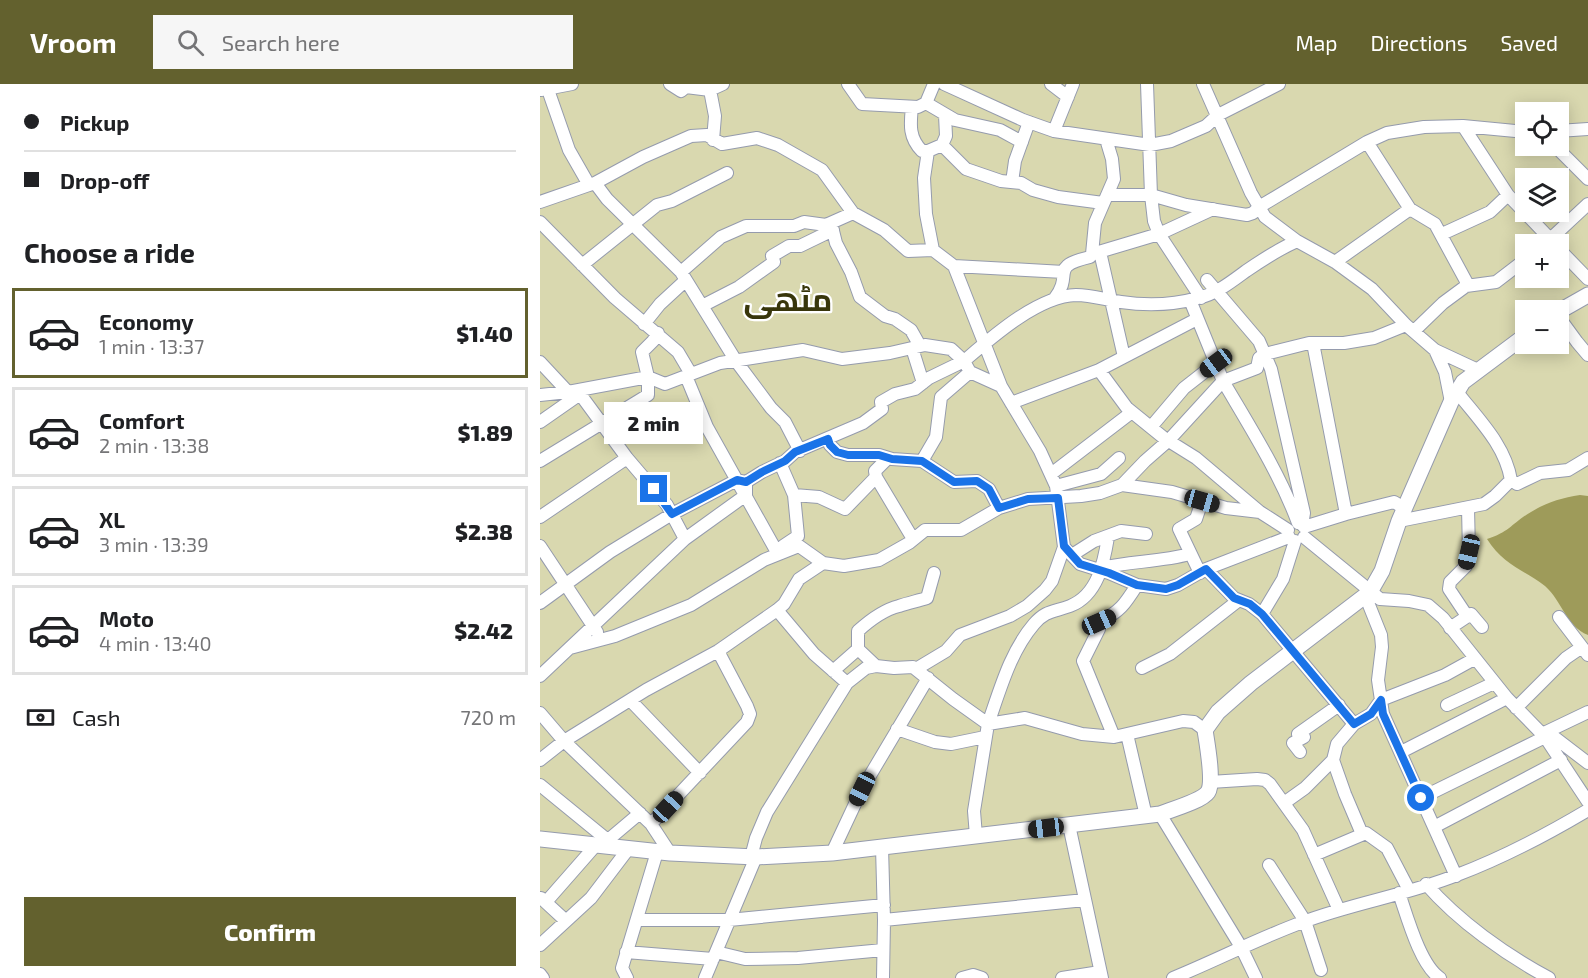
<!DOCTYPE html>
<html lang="en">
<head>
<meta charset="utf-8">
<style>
  :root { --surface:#fff; --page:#f6f6f6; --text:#202124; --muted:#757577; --line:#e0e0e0; --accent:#63612e }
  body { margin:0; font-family:"Exo 2",Cairo,sans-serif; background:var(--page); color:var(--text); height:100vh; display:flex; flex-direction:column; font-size:22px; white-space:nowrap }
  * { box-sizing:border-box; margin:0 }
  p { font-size:20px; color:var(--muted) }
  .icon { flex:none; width:33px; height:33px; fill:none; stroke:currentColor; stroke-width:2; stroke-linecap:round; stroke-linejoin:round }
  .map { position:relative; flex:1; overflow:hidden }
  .details { display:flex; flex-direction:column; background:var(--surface); width:540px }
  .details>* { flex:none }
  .hud { display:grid; align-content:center; height:132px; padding:0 24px; background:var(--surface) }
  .tools { position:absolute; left:975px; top:18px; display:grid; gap:12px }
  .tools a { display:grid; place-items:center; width:54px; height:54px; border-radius:0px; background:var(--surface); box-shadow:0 3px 15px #0003; font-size:30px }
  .end { position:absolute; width:27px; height:27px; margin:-14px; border:8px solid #1a73e8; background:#fff; box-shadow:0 0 0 3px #fff }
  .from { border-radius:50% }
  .bubble { position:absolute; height:42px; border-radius:0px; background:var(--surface); box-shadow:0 3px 15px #0003; font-size:20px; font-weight:800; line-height:42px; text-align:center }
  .car { position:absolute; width:18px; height:36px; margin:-18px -9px; border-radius:8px; box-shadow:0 0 4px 2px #0007; background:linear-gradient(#222 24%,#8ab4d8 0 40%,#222 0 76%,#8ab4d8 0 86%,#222 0) }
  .hud b { display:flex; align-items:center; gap:21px; height:57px; font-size:22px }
  .hud b+b { border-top:2px solid var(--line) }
  .hud i { width:15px; height:15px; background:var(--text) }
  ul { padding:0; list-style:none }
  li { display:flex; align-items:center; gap:18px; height:90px; margin:0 12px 9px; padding:0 12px; border:3px solid var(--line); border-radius:0px }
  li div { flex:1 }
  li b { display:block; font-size:22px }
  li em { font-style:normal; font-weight:800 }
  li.active { border-color:var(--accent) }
  li>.icon { width:54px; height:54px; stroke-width:1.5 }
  h2 { padding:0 24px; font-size:27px; line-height:72px }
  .pay { display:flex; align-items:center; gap:15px; height:66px; padding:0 24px; font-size:22px }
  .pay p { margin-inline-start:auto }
  .primary-button { display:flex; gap:12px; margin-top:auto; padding:12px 24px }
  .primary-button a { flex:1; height:69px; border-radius:0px; background:var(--accent); color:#fff; font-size:24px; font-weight:800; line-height:69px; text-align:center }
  header { display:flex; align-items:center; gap:36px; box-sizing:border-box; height:84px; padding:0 30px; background:var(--accent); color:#fff }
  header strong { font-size:28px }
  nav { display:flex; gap:33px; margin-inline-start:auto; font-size:21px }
  .search { width:420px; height:54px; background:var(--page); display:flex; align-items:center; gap:15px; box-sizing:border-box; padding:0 21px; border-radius:0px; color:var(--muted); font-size:22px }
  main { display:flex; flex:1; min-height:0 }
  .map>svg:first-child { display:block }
</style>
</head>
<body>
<header>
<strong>Vroom</strong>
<div class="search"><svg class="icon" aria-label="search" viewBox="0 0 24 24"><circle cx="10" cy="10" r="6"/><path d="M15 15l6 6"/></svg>Search here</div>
<nav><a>Map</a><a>Directions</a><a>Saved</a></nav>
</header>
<main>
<section class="details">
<div class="hud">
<b><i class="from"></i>Pickup</b>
<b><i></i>Drop-off</b>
</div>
<h2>Choose a ride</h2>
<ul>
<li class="active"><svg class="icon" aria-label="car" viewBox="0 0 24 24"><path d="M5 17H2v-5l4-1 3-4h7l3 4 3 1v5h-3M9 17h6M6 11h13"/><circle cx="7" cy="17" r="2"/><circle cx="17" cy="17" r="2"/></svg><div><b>Economy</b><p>1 min · 13:37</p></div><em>$1.40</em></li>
<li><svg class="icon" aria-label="car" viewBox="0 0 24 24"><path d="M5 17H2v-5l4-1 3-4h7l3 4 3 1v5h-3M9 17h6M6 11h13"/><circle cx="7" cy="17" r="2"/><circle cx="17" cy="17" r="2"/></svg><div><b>Comfort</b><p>2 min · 13:38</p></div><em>$1.89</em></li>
<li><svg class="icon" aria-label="car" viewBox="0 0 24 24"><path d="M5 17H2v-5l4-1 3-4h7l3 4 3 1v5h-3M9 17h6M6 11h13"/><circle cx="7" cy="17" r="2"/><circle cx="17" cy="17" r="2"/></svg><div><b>XL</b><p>3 min · 13:39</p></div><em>$2.38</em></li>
<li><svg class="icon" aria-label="car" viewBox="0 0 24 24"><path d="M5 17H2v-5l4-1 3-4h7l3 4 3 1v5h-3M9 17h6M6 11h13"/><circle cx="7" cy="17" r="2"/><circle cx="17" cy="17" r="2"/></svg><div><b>Moto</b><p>4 min · 13:40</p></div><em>$2.42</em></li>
</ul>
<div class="pay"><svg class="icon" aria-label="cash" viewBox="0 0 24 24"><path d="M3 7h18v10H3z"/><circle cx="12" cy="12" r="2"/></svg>Cash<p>720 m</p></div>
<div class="primary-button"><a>Confirm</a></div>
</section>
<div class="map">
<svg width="1048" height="894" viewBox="0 0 1048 894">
  <rect width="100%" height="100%" fill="#e4ebff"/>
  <!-- green -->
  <path fill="#d9d8af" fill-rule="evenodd" d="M0 0H1048V894H0ZM986 28H1018V62H986ZM986 94H1018V128H986ZM986 160H1018V194H986ZM986 226H1018V260H986Z"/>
  <!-- water -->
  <path fill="#9e9b5a" d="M1040 411 1048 412V551C1026 542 1022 517 1005 502 983 485 963 481 947 455 970 448 972 439 991 428 1007 418 1022 414 1040 411Z"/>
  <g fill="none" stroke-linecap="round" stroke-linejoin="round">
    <!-- minor casing -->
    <g stroke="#959bad" stroke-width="14">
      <path id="minor" d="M130 0 141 7 146 3 170 6 183 0
        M308 0 322 20 378 23 386 19 394 0
        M404 0 483 36 514 47 610 61 631 57 666 42 678 31 739 0
        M511 0 528 13
        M607 0 611 111 614 137 619 150 661 214
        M663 0 711 109 725 133 757 157 795 178 832 205 866 241 895 266 938 286
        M1 6 32 0
        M170 6 175 32 173 56
        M386 19 415 36 460 46 482 58
        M372 23C370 41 369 54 382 67H388L402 61 406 52 405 31
        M923 42 968 111 1015 160
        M514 47 533 0
        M1018 47 1048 45
        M827 58 870 125 895 140 927 199 926 202 903 219 874 247
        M402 61 426 85 461 97 481 99 493 106 518 113 563 119
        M1015 62 1048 95
        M472 98 475 77 489 38
        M55 99 103 73 151 52 167 51 182 60 217 54 238 61 282 86 313 129
        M49 101 55 99 67 115 141 188 196 277 231 324 245 338 260 367
        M567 111H611L646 121 707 131 713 129 719 123 827 58 847 49 884 43 923 42 986 48
        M0 118 49 101 29 66 6 0
        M0 138 75 214 138 268 151 290
        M291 139 296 159 311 188 320 213 345 232 355 235 371 246 380 262
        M902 150 950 128 968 111
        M1005 160 1048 120
        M1018 164 1048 195
        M560 168 584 273
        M552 170 619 150 673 125
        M795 178 870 125
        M42 181 117 121 132 117 187 89
        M414 182 524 188
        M141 188 181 153 206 142H254L264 138 286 141 313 129 344 146 368 167 393 166
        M667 196 719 257 731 285 764 429 762 441
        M926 202 956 198 986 175
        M515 214C534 189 508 183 550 173L552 170 555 139 574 95 572 75 566 55
        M650 216 683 297 717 284 719 274 725 270 769 259H804L834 254 866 241
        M162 222 199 203 234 178 232 172 249 162H260L293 146
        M1018 232 1037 258 1048 271
        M104 240 120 220 146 196
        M773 259 806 430
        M372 264 383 299
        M895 266 905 288 911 318
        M0 278 28 308
        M559 286 587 324 624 354 656 374 720 428
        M146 292 167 343 238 470
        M917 308C939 336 965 361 971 396
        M40 310 87 374 127 421 145 455
        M0 311 28 308 108 293 125 300 180 279 263 266 302 275 350 269 385 261 411 265 424 277C452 253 498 212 536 211 552 211 566 216 581 218 608 222 633 221 658 214 676 210 691 198 706 187 722 176 739 165 757 157
        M471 319 559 286 657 235
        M0 338 43 308
        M611 343 644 304 676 279
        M288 355 290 361 297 368 308 371H339L352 375 382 377 414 398 437 397 449 405 459 424
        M0 377 108 311V293L102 268 113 257 118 249
        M382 377 396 353 401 313 430 288
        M240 379 254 411 258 452 243 462
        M511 390 592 328
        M336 393 373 455
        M582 401 632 408 686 424 720 428 748 446
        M516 402 561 390 579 374
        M254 411 279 413 305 425 336 393 335 387 348 374
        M0 433 87 374
        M859 437 944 420 955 412 971 396 977 400 1000 389 1028 386 1048 374
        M764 443 806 430 854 418 864 424
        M764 453 840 515 869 517 888 521 903 534 967 614 1005 653 1048 718
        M0 462 57 548
        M524 463 540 480 569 489 597 501 626 505 638 501 666 485 749 453
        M532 471 554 457 581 447 606 450
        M561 484C591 477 620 478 650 470
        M666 485 694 514 709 520 722 530 814 640
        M660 489 639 445 656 435 662 417
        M825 511 841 551 842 563 838 596 843 630 916 792
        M0 519 70 468 132 430 197 396 206 398
        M237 526 274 570 307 599
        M722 530 743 495 755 457
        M927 532 909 505 910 498 926 482 929 468 928 424
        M1019 533 1048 571
        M910 544 931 530 942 543
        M30 564 75 552 151 521 224 476 259 462 283 479 304 482 339 476 369 459 385 446H421L459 424 488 415 541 412 560 409 582 401 605 377 629 356 683 297C710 343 740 390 758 439
        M336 582 318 565V547C330 536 343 526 359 522 368 519 377 517 387 514L394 489
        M602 584 630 570 699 516
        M376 585 406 567 420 551 470 532 487 522 505 506 512 497 524 463 516 402 500 367 461 302 414 182 393 166 386 130 384 94 388 67
        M293 587 318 565
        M0 592 145 455 206 411V398L222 388 245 377 255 368 323 339 342 325 341 318 355 310 375 305 389 294 424 277 430 288 461 302
        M90 616 160 689
        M907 621 954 599
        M976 624 1026 574 1042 563
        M0 629 24 657 111 740 130 769
        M357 645 395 658 411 660 445 653
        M587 650 606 732
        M1002 650 1048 628
        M574 653 543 577 559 545V538C580 528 585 520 597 501
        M760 668 753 659 764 653 758 650 799 621
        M861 668 967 614
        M0 676 24 657 106 606 178 567 237 526 244 520 259 495 283 479
        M670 698 717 695 725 696 730 700 763 746 799 826
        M0 701 76 763
        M881 714 1005 653H1014L1048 679
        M744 719 765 704 793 676
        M620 730 701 863 716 894
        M111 740 207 638 210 630 207 622 178 567
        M529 741 562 894
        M894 743 1021 676
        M822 750 805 710 793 676 797 660 814 640 831 630 841 616 905 591 934 575
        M436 752 434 727 448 640 485 634 542 650 574 653 643 637 654 638 665 646
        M68 756 100 729
        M342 763 344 836 343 894
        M292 769 322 705 388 594
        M774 771 826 749 847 764 869 806
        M211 773 216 754 227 728 307 599 326 584 336 582 354 584 373 583 413 615 448 640C460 606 470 568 494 540 506 526 514 528 530 522 558 511 564 478 568 453
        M729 781 765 837 781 886
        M886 800C918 837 966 871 1009 894
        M859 809C867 832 880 881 900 894
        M1 814 26 837
        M6 818 56 761
        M97 836H189L344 821
        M344 836 545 816
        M0 861 51 814 89 764
        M86 868 173 875
        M176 868 205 875 258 874 343 866
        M0 890 3 894
        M87 894 82 884 117 768
        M165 894 216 773
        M422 894 433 891 442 894
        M522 894 560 888
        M633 894C677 876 719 854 763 838 813 819 867 811 917 791 962 774 1006 751 1048 726"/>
    </g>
    <!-- major casing -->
    <g stroke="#959bad" stroke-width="17">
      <path id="major" d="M1018 228 1048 211
        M0 755 130 769 216 773 292 769 620 730C630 726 662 717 668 708 674 698 667 659 665 646L678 628 711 599 830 508 842 487 859 437 911 318 923 298 986 251"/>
    </g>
    <!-- minor -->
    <use href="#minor" stroke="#fff" stroke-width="12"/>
    <!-- major -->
    <use href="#major" stroke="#fff" stroke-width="15"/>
  </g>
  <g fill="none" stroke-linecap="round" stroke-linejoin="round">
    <!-- route -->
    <path stroke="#1a73e8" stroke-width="8" d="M114 405 132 430 197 396 206 398 222 388 245 377 255 368 288 355 290 361 297 368 308 371H339L352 375 382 377 414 398 437 397 449 405 459 424 488 415 518 414 524 462 540 480 569 489 597 501 626 505 638 501 666 485 694 514 710 520 722 530 814 640 831 630 841 616 843 630 881 714"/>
  </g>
  <g text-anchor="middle" stroke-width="4.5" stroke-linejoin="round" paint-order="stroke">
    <!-- town labels -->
    <g font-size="32" font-weight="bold" fill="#38360b" stroke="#fff">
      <text x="248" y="227">مٹھی</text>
    </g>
  </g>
</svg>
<div class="tools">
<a><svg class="icon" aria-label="locate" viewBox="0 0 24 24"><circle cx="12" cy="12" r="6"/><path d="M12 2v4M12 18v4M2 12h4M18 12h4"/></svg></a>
<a><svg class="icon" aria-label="layers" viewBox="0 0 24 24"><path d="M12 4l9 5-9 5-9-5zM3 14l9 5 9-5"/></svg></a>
<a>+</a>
<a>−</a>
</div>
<i class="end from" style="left:881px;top:714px"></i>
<i class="end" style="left:114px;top:405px"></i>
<div class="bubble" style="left:64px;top:318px;width:99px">2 min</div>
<i class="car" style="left:676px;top:279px;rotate:233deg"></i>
<i class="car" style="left:662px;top:417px;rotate:106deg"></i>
<i class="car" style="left:929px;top:468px;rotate:193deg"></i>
<i class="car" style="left:559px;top:538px;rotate:66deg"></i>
<i class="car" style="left:322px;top:705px;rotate:206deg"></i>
<i class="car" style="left:128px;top:723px;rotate:43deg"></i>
<i class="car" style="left:506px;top:744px;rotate:263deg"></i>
</div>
</main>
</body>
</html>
